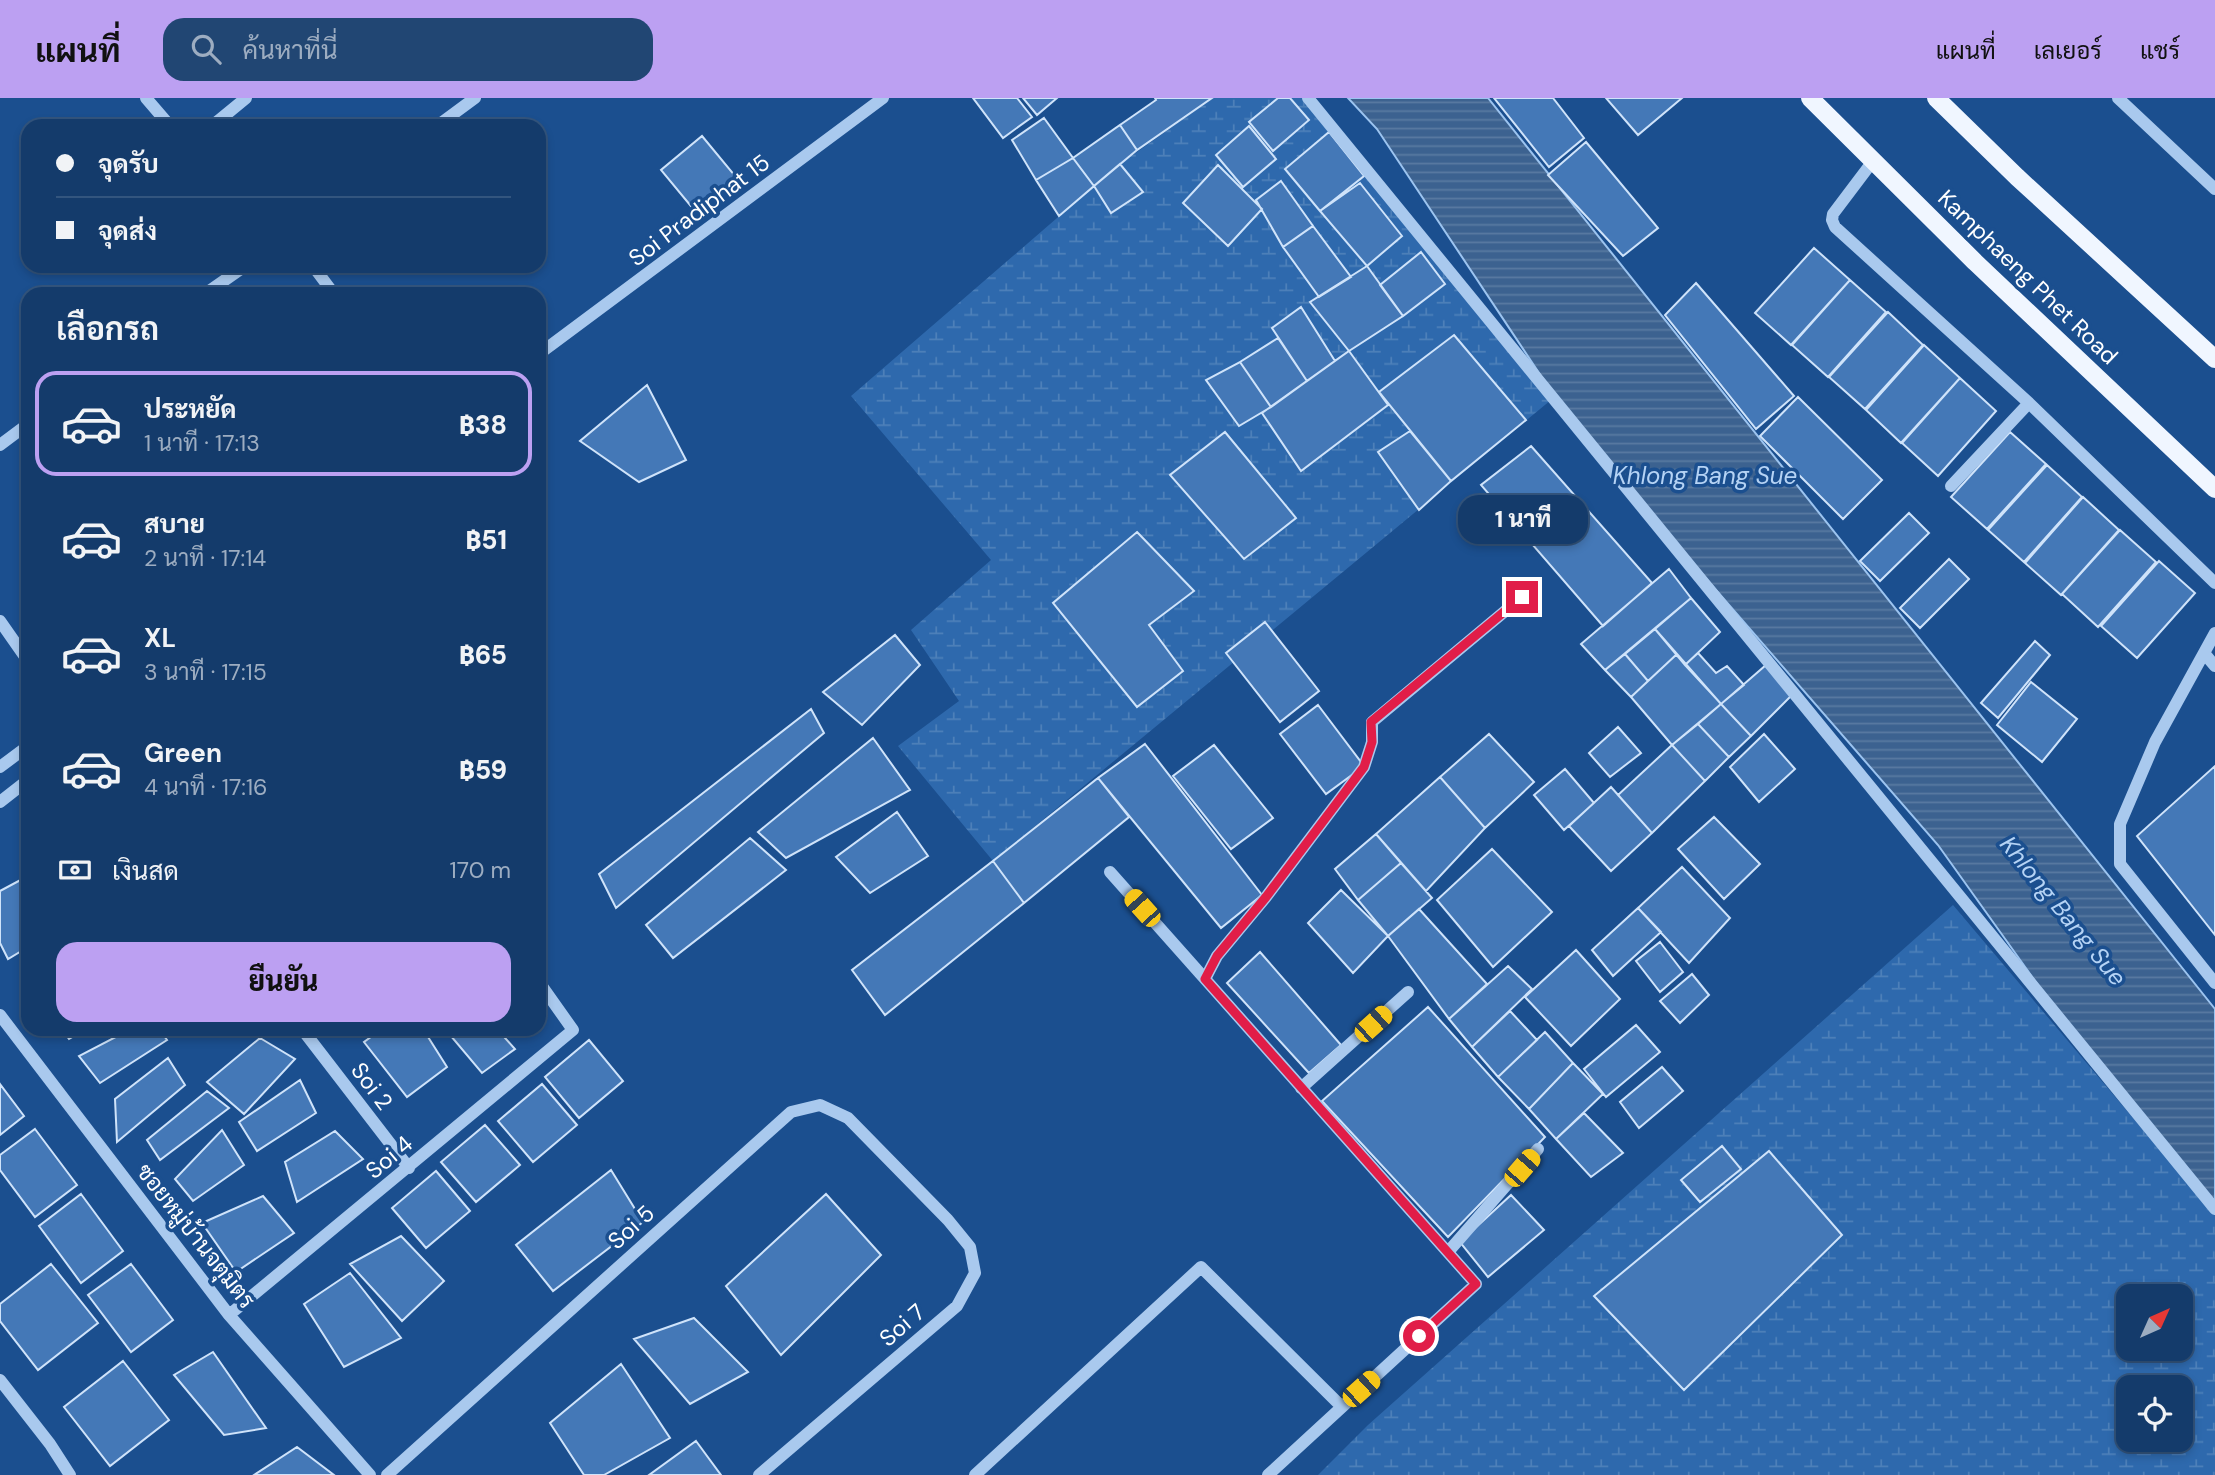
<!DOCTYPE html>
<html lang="th">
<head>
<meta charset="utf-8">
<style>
  :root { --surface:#143b6b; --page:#214673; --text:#f1f3f6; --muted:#9dadc1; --line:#33557e; --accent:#bca0f2 }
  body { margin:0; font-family:"DM Sans",Sarabun,sans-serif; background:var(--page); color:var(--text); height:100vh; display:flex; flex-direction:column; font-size:26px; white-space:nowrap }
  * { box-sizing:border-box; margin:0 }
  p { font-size:23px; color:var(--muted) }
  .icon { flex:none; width:38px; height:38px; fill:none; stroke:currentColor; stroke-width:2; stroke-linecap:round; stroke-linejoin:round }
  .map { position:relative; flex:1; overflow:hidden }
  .drawer { position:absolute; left:21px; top:189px; width:525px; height:749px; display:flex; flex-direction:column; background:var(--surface); border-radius:21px; box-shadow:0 4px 10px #0003,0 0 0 2px var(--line) }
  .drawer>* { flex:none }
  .banner { position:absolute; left:21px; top:21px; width:525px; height:154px; border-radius:21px; box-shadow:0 4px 10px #0003,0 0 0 2px var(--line); display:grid; align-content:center; height:154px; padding:0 35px; background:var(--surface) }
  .needle { width:46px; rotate:45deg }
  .tools { position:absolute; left:2116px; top:1186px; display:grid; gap:14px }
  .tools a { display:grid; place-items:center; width:77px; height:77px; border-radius:14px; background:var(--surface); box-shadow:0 4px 10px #0003,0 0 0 2px var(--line); font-size:35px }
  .end { position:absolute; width:32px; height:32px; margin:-16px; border:9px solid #e11d48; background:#fff; box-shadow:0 0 0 4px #fff }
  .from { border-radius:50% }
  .bubble { position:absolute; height:49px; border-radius:21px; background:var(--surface); box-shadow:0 4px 10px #0003,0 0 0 2px var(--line); font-size:23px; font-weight:800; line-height:49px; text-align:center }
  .car { position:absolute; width:21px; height:42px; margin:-21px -10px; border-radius:9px; box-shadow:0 0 5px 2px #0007; background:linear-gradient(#f5c518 24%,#345 0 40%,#f5c518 0 76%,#345 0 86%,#f5c518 0) }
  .banner b { display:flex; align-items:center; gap:24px; height:66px; font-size:26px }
  .banner b+b { border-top:2px solid var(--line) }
  .banner i { width:18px; height:18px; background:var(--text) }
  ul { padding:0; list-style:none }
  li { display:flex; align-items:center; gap:21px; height:105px; margin:0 14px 10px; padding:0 21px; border:4px solid transparent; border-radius:21px }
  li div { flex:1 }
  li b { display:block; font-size:26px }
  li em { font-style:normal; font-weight:800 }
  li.on { border-color:var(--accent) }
  li>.icon { width:63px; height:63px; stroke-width:1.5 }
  h2 { padding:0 35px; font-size:32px; line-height:84px }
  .pay { display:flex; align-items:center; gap:18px; height:77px; padding:0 35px; font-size:26px }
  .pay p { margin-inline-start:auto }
  .cta { display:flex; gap:14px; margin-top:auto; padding:14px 35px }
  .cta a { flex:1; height:80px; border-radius:21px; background:var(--accent); color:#111; font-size:28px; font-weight:800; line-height:80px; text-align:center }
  header { display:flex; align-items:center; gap:42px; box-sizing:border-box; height:98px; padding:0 35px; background:var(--accent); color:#111 }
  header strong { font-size:33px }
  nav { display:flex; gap:38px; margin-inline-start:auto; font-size:24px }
  .search { width:490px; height:63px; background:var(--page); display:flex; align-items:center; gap:18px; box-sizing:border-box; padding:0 24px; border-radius:21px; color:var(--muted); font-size:26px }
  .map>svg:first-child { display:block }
</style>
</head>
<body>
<header>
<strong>แผนที่</strong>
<div class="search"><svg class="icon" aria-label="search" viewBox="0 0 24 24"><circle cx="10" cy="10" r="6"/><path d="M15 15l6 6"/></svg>ค้นหาที่นี่</div>
<nav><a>แผนที่</a><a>เลเยอร์</a><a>แชร์</a></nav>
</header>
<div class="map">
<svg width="2215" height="1377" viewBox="0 0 2215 1377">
  <defs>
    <pattern id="wetland-marsh" width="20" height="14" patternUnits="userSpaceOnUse" patternTransform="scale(1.75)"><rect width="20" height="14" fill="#2e69ad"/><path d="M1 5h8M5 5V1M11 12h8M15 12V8" fill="none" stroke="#4d80b9"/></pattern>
    <pattern id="water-rules" width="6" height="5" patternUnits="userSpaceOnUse" patternTransform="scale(1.75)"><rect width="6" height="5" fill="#3c6290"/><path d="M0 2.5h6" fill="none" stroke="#597aa1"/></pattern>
  </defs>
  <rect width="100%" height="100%" fill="#1b4f8f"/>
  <!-- wetland -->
  <path fill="url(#wetland-marsh)" fill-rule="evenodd" d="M1213 0H1310L1557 297 993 763 898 648 959 603 911 532 991 462 851 298 1094 88 1111 115 1142 95 1120 66Z
    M1953 807 2215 1117V1377H1318L1368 1327ZM2128 1199H2180V1251H2128ZM2128 1290H2180V1342H2128Z"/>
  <!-- water -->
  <path fill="url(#water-rules)" stroke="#9cc4f0" stroke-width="2" d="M1348 0H1488L2215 911V1108L2078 943 1938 747 1656 423 1541 278 1377 31Z"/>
  <!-- building -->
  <path fill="#4478b7" stroke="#cfe3fa" stroke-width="2" d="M973 0H1017L1032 19 1003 40Z
    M1023 0H1057L1037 17Z
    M1155 0H1212L1137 52 1120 27 1156 2Z
    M1278 0H1290L1309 22 1273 53 1249 24Z
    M1494 0H1553L1584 40 1549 69Z
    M1606 0H1682L1638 37Z
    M1044 20 1073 60 1036 82 1012 42Z
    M1120 27 1137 52 1094 88 1073 60Z
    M1249 28 1276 61 1243 89 1216 57Z
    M1329 34 1364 78 1320 113 1285 71Z
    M702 38 736 79 695 113 661 72Z
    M1586 44 1658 130 1623 158 1548 77Z
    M1073 60 1094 88 1059 118 1036 82Z
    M1120 66 1143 94 1111 115 1094 88Z
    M1218 67 1262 111 1228 148 1183 105Z
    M1281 83 1313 128 1283 149 1256 102Z
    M1360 85 1402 138 1367 168 1320 113Z
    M1313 128 1351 179 1319 199 1283 149Z
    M1814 150 1850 182 1791 247 1755 215Z
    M1421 154 1445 186 1403 218 1380 187Z
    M1367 168 1403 218 1349 253 1310 204Z
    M1850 182 1886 214 1828 279 1792 247Z
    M1696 185 1794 298 1756 331 1665 217Z
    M1301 209 1335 263 1307 283 1272 230Z
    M1888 214 1923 247 1865 311 1829 279Z
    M1454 237 1526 322 1451 383 1379 294Z
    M1278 240 1307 283 1271 309 1240 264Z
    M1924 247 1960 280 1901 345 1866 312Z
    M1349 253 1388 307 1301 373 1262 315Z
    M1240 264 1271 309 1239 328 1206 282Z
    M1960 280 1996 313 1938 378 1902 345Z
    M647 287 686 362 639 384 580 343Z
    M1798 299 1882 382 1843 421 1760 338Z
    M1410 333 1451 383 1419 412 1378 354Z
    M1225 334 1296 420 1244 461 1170 377Z
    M2010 334 2046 366 1987 431 1951 399Z
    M1531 348 1652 485 1603 528 1481 387Z
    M2047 367 2082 399 2024 464 1988 432Z
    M2083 399 2119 432 2061 497 2025 465Z
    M1909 415 1929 435 1880 483 1860 463Z
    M2120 432 2156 464 2098 529 2062 496Z
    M1137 434 1194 493 1149 527 1183 573 1137 609 1053 505Z
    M1949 461 1969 481 1920 530 1900 510Z
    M2159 463 2195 495 2137 560 2101 528Z
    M1669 471 1691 500 1605 572 1581 546Z
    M1691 500 1720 534 1685 567 1655 531Z
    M1265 524 1319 593 1280 624 1226 555Z
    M1655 531 1677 556 1648 583 1625 556Z
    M895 537 920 567 862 627 823 594Z
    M2035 543 2050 557 1998 620 1981 605Z
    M1698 555 1716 575 1727 568 1744 587 1721 606 1685 567Z
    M1625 556 1648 583 1631 599 1605 572Z
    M1677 556 1721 606 1672 647 1631 599Z
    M1766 567 1791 598 1751 638 1721 606Z
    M2031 584 2077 621 2042 664 1997 627Z
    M1721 606 1751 638 1729 659 1698 626Z
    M1318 607 1364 668 1326 696 1280 636Z
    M811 611 824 635 616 810 599 776Z
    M1698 626 1729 659 1705 683 1672 647Z
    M1618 629 1641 655 1610 679 1589 655Z
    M1489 636 1534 684 1485 730 1440 679Z
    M1764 636 1795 671 1759 704 1730 669Z
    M873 640 910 692 786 760 758 734Z
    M1145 646 1262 797 1221 830 1098 680Z
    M1214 647 1273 720 1231 751 1173 678Z
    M1672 647 1705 683 1652 735 1618 697Z
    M2215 668V837L2137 738Z
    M1565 671 1594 705 1564 732 1534 697Z
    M1440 679 1485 730 1426 793 1376 736Z
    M1098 680 1129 719 1024 805 993 763Z
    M1611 689 1652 735 1611 773 1569 728Z
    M897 714 928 758 870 795 836 759Z
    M1714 719 1760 766 1724 801 1678 751Z
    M1376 736 1401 765 1358 802 1335 771Z
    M750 740 786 772 673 860 646 827Z
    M1492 751 1552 814 1493 869 1437 802Z
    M993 763 1024 805 885 917 852 872Z
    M1401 765 1432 800 1388 838 1358 802Z
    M1682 769 1730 820 1689 865 1638 810Z
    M28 778V849L8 861 0 845V793Z
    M1341 792 1388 838 1353 875 1308 825Z
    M1638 810 1661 834 1613 878 1592 852Z
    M1419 811 1487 886 1449 921 1388 838Z
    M1660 844 1683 874 1660 894 1636 863Z
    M1576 852 1620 901 1571 948 1525 899Z
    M1260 854 1341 947 1309 975 1227 885Z
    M1508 868 1532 891 1472 949 1449 921Z
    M1692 876 1709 897 1680 925 1660 903Z
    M1428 909 1545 1039 1448 1139 1322 1003Z
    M1510 913 1537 942 1498 979 1472 949Z
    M1636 927 1660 954 1606 999 1584 971Z
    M62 931H86L69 941Z
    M131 931H159L167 942 100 985 79 958Z
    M382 931H423L447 969 407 999 364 944Z
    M445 931H497L515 951 482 975Z
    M1545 934 1573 965 1529 1011 1498 979Z
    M260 940 295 961 244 1016 207 984Z
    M589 942 623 983 579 1020 545 979Z
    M168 960 185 987 117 1044 115 1001Z
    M1573 965 1603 996 1556 1041 1529 1011Z
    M1662 969 1683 993 1639 1030 1620 1004Z
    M300 982 316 1015 257 1053 239 1024Z
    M0 986 24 1018 0 1037Z
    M542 986 577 1027 533 1064 498 1023Z
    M207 993 229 1010 160 1062 147 1042Z
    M1584 1015 1623 1055 1591 1079 1556 1041Z
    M485 1027 520 1067 476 1104 441 1064Z
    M35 1031 77 1087 35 1119 0 1072V1057Z
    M222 1032 244 1067 193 1103 175 1081Z
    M335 1033 363 1061 297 1104 285 1064Z
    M1722 1048 1741 1071 1700 1104 1681 1082Z
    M1769 1053 1842 1137 1684 1292 1594 1198Z
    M611 1072 643 1124 553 1193 516 1147Z
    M436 1073 470 1113 426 1150 392 1110Z
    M81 1096 123 1153 81 1185 39 1128Z
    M826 1096 881 1157 781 1257 726 1188Z
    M1511 1097 1544 1132 1488 1179 1460 1144Z
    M263 1098 294 1135 236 1174 202 1125Z
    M401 1138 444 1183 402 1223 350 1166Z
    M51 1166 98 1225 38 1272 0 1223V1206Z
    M131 1166 173 1222 131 1254 88 1197Z
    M350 1175 401 1240 344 1269 304 1206Z
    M694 1220 748 1274 690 1306 634 1241Z
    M213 1254 266 1330 224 1337 174 1277Z
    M123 1263 169 1322 110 1368 64 1309Z
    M621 1266 670 1340 604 1377H584L550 1325Z
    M696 1343 721 1377H649Z
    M297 1349 334 1377H254Z"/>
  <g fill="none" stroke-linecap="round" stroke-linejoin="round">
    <!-- minor -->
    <path stroke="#a9c9ee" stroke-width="12" d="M146 0 170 28
      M1308 0 2215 1111
      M2118 0 2215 91
      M212 28 246 0
      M437 28 475 0
      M1873 63 1833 116 1832 122 1835 129 2029 305 2215 485
      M313 168 334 196
      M205 196 245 168
      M539 256 883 0
      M0 347 28 326
      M1951 388 2029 305
      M0 523 28 563
      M2215 535 2155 644 2120 726V766L2215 885
      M2204 555 2215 568
      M0 669 28 648
      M0 704 28 682
      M1110 774 1476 1186 1342 1309
      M1205 881 1217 858 1266 799 1364 669 1372 644V624L1522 499
      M0 917 229 1217 370 1377
      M302 931 409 1070
      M1301 990 1408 894
      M1448 1154 1538 1051
      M229 1217 573 932 539 884
      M0 1282 50 1346 70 1377
      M387 1377 791 1014 820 1007 848 1020 948 1122 970 1149 975 1175 957 1208 759 1377
      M975 1377 1201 1169 1342 1309 1268 1377"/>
    <!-- major -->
    <path stroke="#f0f6ff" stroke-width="18" d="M1810 0 1975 164 2215 391
      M1936 0 2017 79 2215 261"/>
  </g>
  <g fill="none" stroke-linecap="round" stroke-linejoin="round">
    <!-- route -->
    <path stroke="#e11d48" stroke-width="9" d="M1419 1238 1476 1186 1205 881 1217 858 1266 799 1364 669 1372 644 1371 624 1522 499"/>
  </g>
  <g text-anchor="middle" stroke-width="7" stroke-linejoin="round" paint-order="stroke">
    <!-- street labels -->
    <g font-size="23" fill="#fff" stroke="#1b4f8f">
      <text transform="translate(699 112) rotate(-37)" y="8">Soi Pradiphat 15</text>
      <text transform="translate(2028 179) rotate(44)" y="8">Kamphaeng Phet Road</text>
      <text transform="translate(372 988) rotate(53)" y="8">Soi 2</text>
      <text transform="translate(389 1059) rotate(-40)" y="8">Soi 4</text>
      <text transform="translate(631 1129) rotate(-42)" y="8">Soi 5</text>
      <text transform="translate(196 1138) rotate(52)" y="8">ซอยหมู่บ้านจตุมิตร</text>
      <text transform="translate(902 1227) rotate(-41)" y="8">Soi 7</text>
    </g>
    <!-- water labels -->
    <g font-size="24" font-style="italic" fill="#b5d3f5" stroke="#1b4f8f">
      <text x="1705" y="386">Khlong Bang Sue</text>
      <text transform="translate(2063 813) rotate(51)" y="8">Khlong Bang Sue</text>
    </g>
  </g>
</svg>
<div class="tools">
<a><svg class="needle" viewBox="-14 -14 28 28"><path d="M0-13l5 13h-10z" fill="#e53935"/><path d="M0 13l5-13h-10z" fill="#9dadc1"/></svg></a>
<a><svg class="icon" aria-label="locate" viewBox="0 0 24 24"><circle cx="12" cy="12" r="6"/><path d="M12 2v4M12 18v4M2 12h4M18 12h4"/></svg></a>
</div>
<i class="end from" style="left:1419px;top:1238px"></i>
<i class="end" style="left:1522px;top:499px"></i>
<div class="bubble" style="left:1458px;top:397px;width:130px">1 นาที</div>
<i class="car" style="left:1142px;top:810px;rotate:318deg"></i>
<i class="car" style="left:1373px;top:926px;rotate:48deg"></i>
<i class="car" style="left:1522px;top:1070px;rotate:41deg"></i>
<i class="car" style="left:1361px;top:1291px;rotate:48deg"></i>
<div class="banner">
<b><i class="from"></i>จุดรับ</b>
<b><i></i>จุดส่ง</b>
</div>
<section class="drawer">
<h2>เลือกรถ</h2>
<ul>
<li class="on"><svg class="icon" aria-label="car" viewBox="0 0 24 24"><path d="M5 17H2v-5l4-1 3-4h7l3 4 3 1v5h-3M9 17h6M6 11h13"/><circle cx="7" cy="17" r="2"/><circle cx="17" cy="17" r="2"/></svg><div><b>ประหยัด</b><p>1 นาที · 17:13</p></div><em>฿38</em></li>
<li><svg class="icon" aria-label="car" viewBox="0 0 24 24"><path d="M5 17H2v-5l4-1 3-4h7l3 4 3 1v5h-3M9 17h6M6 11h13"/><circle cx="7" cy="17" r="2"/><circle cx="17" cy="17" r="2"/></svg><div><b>สบาย</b><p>2 นาที · 17:14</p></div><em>฿51</em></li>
<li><svg class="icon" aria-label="car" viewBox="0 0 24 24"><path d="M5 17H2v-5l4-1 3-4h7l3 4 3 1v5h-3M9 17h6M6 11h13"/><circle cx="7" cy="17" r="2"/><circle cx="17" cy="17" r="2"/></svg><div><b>XL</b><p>3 นาที · 17:15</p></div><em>฿65</em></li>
<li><svg class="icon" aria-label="car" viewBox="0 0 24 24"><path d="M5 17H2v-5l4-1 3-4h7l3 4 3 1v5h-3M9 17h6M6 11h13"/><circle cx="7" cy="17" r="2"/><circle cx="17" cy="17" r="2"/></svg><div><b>Green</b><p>4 นาที · 17:16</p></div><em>฿59</em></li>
</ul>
<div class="pay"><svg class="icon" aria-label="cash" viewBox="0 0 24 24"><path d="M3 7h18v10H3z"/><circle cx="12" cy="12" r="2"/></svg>เงินสด<p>170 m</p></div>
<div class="cta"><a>ยืนยัน</a></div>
</section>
</div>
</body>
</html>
